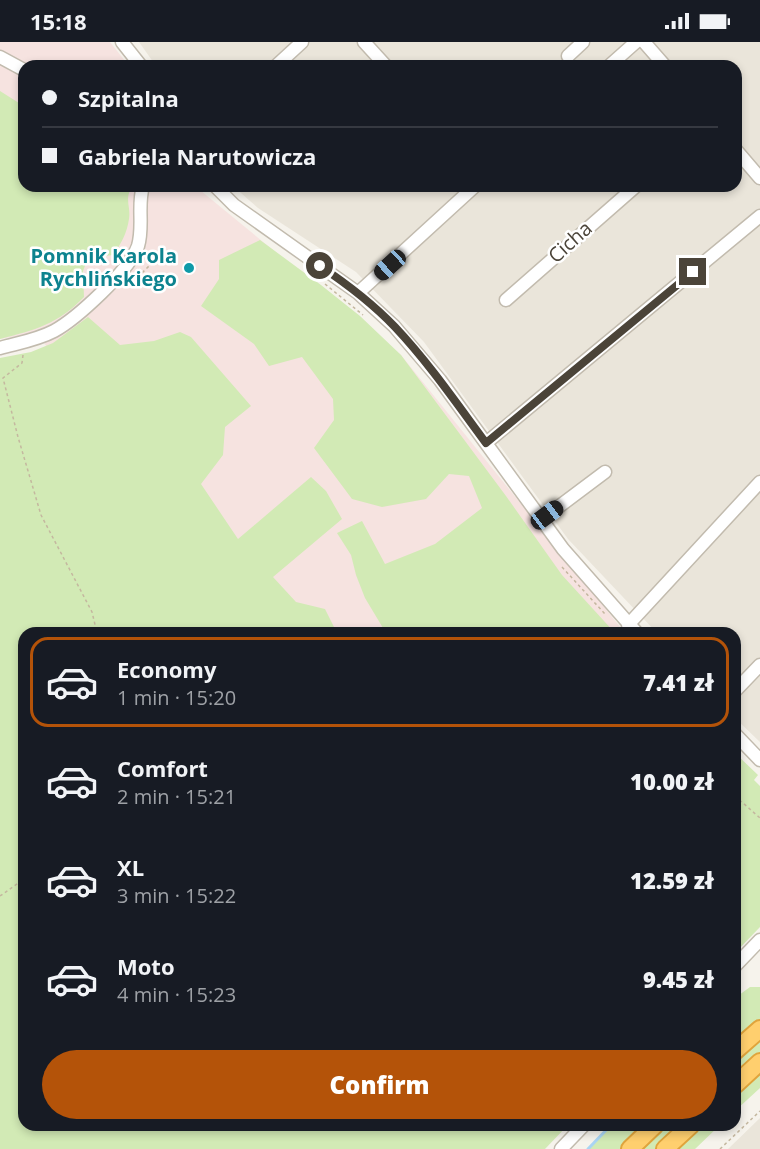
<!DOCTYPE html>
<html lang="en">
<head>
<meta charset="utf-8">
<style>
  :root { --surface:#171b24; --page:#20242c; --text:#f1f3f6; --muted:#9ea1a6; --line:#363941; --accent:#b45309 }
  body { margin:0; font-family:"Open Sans",sans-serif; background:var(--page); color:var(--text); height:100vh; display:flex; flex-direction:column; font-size:22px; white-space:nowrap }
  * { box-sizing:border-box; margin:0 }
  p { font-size:20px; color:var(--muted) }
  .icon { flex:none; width:33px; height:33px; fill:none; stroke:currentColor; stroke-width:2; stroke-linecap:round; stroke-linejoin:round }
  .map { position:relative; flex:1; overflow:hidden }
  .details { position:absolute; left:18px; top:585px; width:723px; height:504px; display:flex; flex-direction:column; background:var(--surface); border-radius:18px; box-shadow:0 3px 9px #0003 }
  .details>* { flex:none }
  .top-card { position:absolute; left:18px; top:18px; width:724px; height:132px; border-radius:18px; box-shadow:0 3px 9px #0003; display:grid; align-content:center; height:132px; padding:0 24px; background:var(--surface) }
  .end { position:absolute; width:27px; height:27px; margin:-14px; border:8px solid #4b4439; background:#fff; box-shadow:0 0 0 3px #fff }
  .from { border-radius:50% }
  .car { position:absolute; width:18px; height:36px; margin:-18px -9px; border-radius:8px; box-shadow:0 0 4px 2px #0007; background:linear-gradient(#222 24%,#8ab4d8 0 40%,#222 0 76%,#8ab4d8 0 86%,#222 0) }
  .top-card b { display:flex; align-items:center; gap:21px; height:57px; font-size:22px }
  .top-card b+b { border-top:2px solid var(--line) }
  .top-card i { width:15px; height:15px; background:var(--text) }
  ul { padding:10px 0 0; list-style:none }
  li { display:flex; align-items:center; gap:18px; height:90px; margin:0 12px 9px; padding:0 12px; border:3px solid transparent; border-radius:18px }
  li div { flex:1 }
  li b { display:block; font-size:22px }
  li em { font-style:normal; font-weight:800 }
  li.active { border-color:var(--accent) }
  li>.icon { width:54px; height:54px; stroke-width:1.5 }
  .cta { display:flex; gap:12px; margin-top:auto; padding:12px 24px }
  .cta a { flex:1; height:69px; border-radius:36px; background:var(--accent); color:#fff; font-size:24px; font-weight:800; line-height:69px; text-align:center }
  .status { display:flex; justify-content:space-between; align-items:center; height:42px; padding:0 30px; background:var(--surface); direction:ltr }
  .status svg { height:16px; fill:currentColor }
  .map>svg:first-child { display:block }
</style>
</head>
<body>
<div class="status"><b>15:18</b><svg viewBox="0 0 49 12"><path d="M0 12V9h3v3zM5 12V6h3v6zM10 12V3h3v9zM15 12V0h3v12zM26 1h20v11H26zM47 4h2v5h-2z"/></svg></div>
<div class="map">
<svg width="760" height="1107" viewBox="0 0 760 1107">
  <rect width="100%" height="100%" fill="#f6f3ec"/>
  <!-- residential -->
  <path fill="#eae5da" d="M139 0H760V700L735 676V591H657L568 497 424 300 356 230 258 166 233 144H736V24H156Z
    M760 1076V1107H728Z"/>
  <!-- medical -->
  <path fill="#f6e3e0" d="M0 0H110L129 24H24V144H195L401 313 625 591H249L37 291 0 297Z"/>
  <!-- green -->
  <path fill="#d2eab5" d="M0 49 19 61 24 59V144H132C124 159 131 163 129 177 127 191 121 202 113 213L88 216 83 229 84 255C58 282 35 288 0 297Z
    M260 198 321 243 360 274 401 313 506 454 562 533 615 591H386L365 556 356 533 351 513 337 491 362 479 385 522 435 502 482 466 469 434 449 432 426 457 382 465 352 457 314 406 334 378 333 357 302 315 269 324 254 302 201 264 219 237V218Z
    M88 275 120 303 154 299 180 290 191 295 251 364 225 385 223 413 201 442 238 497 311 435 326 449 342 477 273 535 296 560 325 567 337 591H24V1083H568L545 1107H0V316L31 310 53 301Z
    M735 711 758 733 754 738 760 744V885L735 911Z
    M750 945H760V1046L735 1069V956Z
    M611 1083H720L695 1107H588Z"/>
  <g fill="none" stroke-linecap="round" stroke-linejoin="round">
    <!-- stream -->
    <path stroke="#a9d4f2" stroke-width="3" d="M588 1107 611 1083"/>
    <!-- minor casing -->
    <g stroke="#c2bbae" stroke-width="15">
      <path id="minor" d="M122 0 141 24
        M364 0 386 24
        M644 0 665 24
        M568 14 583 0
        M0 15 24 28
        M276 24 302 0
        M609 24 636 0
        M736 108 760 136
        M215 144 234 163 358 251 394 284 440 338 563 507 637 591
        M358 251 475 144
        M506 258 636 144
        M0 306C18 301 37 298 54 289 76 277 130 228 138 204 144 184 137 164 143 144
        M486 401 760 174
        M541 478 605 430
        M628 583 760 440
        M735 649 760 623
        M735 692 760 718
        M735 924 760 898
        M561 1107 584 1083"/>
    </g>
    <!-- highway casing -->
    <g stroke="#e0a43c" stroke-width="20">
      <path id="highway" d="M735 1009 760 987
        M735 1043 760 1020
        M630 1107 655 1083
        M665 1107 691 1083"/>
    </g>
    <!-- path -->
    <path stroke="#c4b79f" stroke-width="1.5" stroke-dasharray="3 3" stroke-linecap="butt" d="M199 144 205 149
      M138 227 142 231 151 222 146 214
      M325 242 363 273
      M23 313 22 321 3 336 18 395 41 473 92 570 97 591
      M562 525 605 572
      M735 754 760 776
      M0 854 24 837
      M720 1107 760 1069"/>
    <!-- minor -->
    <use href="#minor" stroke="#fff" stroke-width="12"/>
    <!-- highway -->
    <use href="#highway" stroke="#ffcf6e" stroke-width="16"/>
  </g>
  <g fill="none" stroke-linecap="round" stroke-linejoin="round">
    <!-- route -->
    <path stroke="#4b4439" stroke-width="8" d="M320 224C347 242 373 262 395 285 429 321 457 362 486 401L693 230"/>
  </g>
  <!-- markers -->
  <circle fill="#0f9aa8" stroke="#fff" stroke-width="2" cx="189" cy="226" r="6"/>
  <g text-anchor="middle" stroke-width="5" stroke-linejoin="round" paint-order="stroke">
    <!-- street labels -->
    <g font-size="20" fill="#4b4439" stroke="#fff">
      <text transform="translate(570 200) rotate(-42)" y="7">Cicha</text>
    </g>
    <!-- culture labels -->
    <g font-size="20" font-weight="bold" fill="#0d838f" stroke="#fff" text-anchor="end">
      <text x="177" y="221">Pomnik Karola<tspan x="177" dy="23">Rychlińskiego</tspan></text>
    </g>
  </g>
</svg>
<i class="end from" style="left:320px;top:224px"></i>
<i class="end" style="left:693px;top:230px"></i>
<i class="car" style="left:390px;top:223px;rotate:228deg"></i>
<i class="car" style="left:547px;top:473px;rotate:53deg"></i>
<div class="top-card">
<b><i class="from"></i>Szpitalna</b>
<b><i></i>Gabriela Narutowicza</b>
</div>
<section class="details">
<ul>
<li class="active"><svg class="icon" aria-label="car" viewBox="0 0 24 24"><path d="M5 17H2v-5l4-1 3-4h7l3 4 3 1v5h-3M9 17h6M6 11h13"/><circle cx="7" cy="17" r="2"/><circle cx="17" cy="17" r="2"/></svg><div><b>Economy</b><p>1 min · 15:20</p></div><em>7.41 zł</em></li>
<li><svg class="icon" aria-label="car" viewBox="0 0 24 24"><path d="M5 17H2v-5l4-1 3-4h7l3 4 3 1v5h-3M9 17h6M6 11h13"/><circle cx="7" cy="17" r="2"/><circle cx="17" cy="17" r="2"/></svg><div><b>Comfort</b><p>2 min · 15:21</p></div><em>10.00 zł</em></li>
<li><svg class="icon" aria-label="car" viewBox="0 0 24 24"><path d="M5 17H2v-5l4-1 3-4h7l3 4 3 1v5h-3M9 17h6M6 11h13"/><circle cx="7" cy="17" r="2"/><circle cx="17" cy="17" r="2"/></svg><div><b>XL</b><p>3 min · 15:22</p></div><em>12.59 zł</em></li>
<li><svg class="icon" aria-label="car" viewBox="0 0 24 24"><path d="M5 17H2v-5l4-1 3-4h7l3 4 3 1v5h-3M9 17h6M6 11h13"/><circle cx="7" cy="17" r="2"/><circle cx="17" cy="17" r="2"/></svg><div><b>Moto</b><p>4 min · 15:23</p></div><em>9.45 zł</em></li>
</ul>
<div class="cta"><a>Confirm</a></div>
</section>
</div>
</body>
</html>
